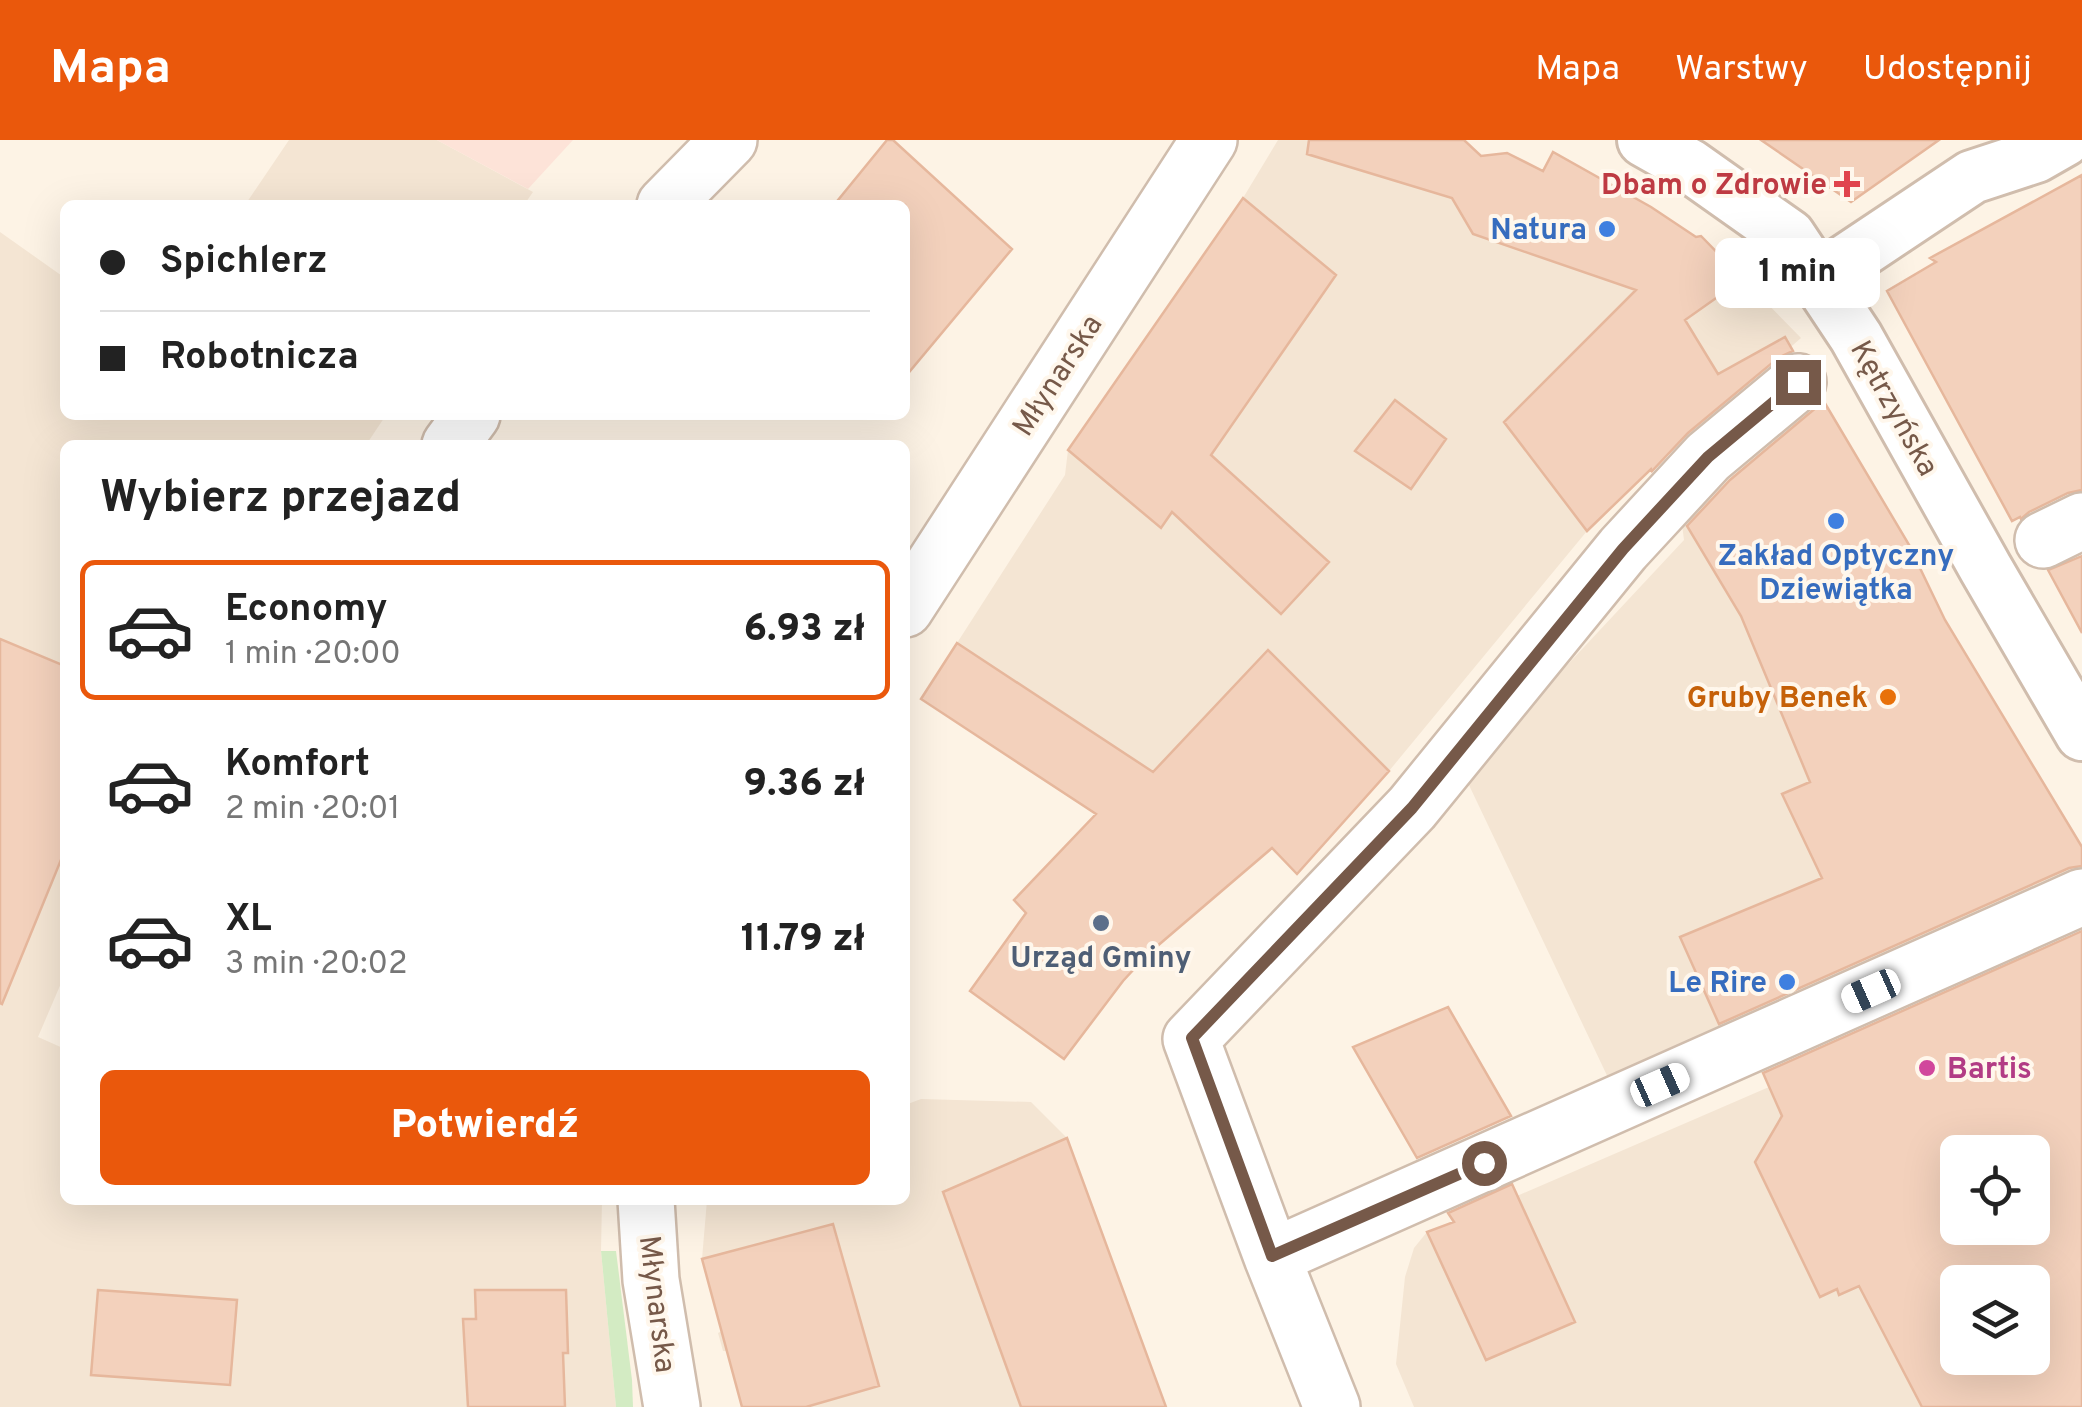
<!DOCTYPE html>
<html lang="pl">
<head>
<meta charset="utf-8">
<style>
  :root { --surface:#fff; --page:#f6f6f6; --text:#222; --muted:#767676; --line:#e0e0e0; --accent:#ea580c }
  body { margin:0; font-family:Overpass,sans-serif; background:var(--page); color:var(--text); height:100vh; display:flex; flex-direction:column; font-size:38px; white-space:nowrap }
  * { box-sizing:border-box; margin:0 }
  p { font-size:32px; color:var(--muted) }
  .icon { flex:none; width:55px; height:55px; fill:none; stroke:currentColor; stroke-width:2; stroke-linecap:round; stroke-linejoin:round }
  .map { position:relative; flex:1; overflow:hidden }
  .details { position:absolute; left:60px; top:300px; width:850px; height:765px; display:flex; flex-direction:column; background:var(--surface); border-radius:15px; box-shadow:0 10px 40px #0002 }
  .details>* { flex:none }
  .guide { position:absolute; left:60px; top:60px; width:850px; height:220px; border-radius:15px; box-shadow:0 10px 40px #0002; display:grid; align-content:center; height:220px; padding:0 40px; background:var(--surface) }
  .buttons { position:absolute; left:1940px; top:995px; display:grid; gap:20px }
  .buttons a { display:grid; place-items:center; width:110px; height:110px; border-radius:15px; background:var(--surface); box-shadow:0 10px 40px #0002; font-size:50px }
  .end { position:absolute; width:45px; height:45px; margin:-22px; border:12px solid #765949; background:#fff; box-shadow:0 0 0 5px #fff }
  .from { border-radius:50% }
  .bubble { position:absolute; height:70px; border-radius:15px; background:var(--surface); box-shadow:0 10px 40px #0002; font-size:32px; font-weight:800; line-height:70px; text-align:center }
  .car { position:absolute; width:30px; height:60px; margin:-30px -15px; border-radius:12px; box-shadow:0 0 8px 2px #0007; background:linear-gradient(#fff 24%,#345 0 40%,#fff 0 76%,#345 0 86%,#fff 0) }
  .guide b { display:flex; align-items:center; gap:35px; height:95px; font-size:38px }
  .guide b+b { border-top:2px solid var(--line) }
  .guide i { width:25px; height:25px; background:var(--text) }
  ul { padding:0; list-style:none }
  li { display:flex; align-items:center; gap:30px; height:140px; margin:0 20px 15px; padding:0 20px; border:5px solid transparent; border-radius:15px }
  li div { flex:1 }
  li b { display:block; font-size:38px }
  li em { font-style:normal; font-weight:800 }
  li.on { border-color:var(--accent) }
  li>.icon { width:90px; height:90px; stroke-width:1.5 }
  h2 { padding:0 40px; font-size:45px; line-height:120px }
  .cta { display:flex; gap:20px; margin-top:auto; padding:20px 40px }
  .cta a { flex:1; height:115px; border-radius:15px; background:var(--accent); color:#fff; font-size:40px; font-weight:800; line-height:115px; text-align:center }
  header { display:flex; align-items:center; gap:60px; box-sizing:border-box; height:140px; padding:0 50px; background:var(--accent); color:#fff }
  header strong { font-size:48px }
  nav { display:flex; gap:55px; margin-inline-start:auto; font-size:35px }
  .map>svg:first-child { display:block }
</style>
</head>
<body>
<header>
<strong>Mapa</strong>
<nav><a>Mapa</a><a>Warstwy</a><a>Udostępnij</a></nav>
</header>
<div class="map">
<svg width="2082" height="1267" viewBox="0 0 2082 1267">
  <rect width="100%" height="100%" fill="#fdf3e5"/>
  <!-- residential -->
  <path fill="#f4e5d3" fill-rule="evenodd" d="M289 0H437L533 52 524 65H245Z
    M1278 0H1428L1481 16 1507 13 1542 31 1553 12 1651 67 1696 97 1701 96 1801 198 1655 325 1587 391 1389 631 1297 734 1181 616 1153 636 1099 596 957 503 1065 335 1068 310 1243 58Z
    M0 92 65 138V275H386L366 305H65V834L38 897 65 909V1060H602L601 1111 616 1267H0Z
    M1824 262 1905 399 1945 480 2082 707V725L1612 946 1468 643 1528 567 1684 400 1681 377 1720 333Z
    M2082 804V1267H1414L1396 1224 1405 1137 1414 1108 1427 1092 1517 1056 1852 911ZM1958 1012H2032V1088H1958ZM1958 1142H2032V1218H1958Z
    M921 959 1031 962 1067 998 1166 1267H742L727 1211H723L718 1193 722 1191 702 1119 707 1060H905V965Z"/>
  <!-- commercial -->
  <path fill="#fde3d8" d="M437 0H573L528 49Z"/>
  <!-- green -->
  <path fill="#d3ebc3" d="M601 1111H616L632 1240 633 1267H616Z"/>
  <!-- building -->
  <path fill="#f3d1bc" stroke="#e6b79c" stroke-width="2.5" fill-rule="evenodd" d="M887 0H893L1012 109 905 237V65H834Z
    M1309 0H1464L1481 16 1507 13 1543 31 1553 12 1651 67 1696 97 1701 96 1743 139 1685 180 1718 234 1785 197 1793 211 1778 218 1688 293 1652 331 1651 329 1587 391 1504 282 1636 150 1473 94 1452 58 1307 14Z
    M1761 0H1939L1851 62Z
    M2082 35V350L2068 353 2029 372 2021 379 2020 377 2012 381 1887 151 1936 122 1930 118Z
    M1243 58 1336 135 1211 315 1329 422 1281 474 1172 372 1161 388 1068 310Z
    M1395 260 1446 299 1411 349 1355 311Z
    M1823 260 1921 425 1919 426 1945 480 2082 707V726L2069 728 1719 884 1680 797 1822 738 1782 654 1810 642 1741 476 1687 386 1730 340 1818 266Z
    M2082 416V493L2048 430Z
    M0 499 65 526V710L2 864 0 863Z
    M957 503 1153 632 1268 510 1389 631 1297 734 1272 708 1148 814 1123 841 1064 919 970 851 1026 773 1014 760 1096 674 921 559Z
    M2082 791V1267H1922L1859 1146 1839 1155 1837 1149 1820 1157 1755 1022 1782 976 1763 933ZM1958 1012H2032V1088H1958ZM1958 1142H2032V1218H1958Z
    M1448 867 1511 976 1417 1018 1353 907Z
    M1067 998 1166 1267H1021L943 1052Z
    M1512 1044 1575 1182 1486 1220 1427 1092 1454 1082 1448 1073Z
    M833 1084 879 1246 806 1267H742L702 1119Z
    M98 1150 237 1160 230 1245 91 1235Z
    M475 1150H566L568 1213H563L565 1267H468L463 1179H476Z"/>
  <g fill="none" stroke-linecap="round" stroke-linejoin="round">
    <!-- pedestrian casing -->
    <g stroke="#d0bdad" stroke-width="58">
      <path id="pedestrian" d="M1644 0 1690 26 1789 96 1856 197 1986 429 2082 594
        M1819 139 1972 37 2036 16 2064 0"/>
    </g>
    <!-- minor casing -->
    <g stroke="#d0bdad" stroke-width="60">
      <path id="minor" d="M665 65 729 0
        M450 305 472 275
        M2043 400 2082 381
        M905 469 1209 0
        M646 1060 651 1140 672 1267
        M1272 1117 2082 757
        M1332 1267 1272 1117 1191 899 1412 668 1623 409 1708 317 1798 242"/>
    </g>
    <!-- pedestrian -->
    <use href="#pedestrian" stroke="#fff" stroke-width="52"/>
    <!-- minor -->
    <use href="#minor" stroke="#fff" stroke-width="55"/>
  </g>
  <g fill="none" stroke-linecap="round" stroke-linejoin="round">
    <!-- route -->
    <path stroke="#765949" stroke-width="12" d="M1484 1023 1272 1116 1192 898 1412 668 1623 409 1708 317 1798 242"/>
  </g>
  <!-- markers -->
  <path fill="#e0444e" stroke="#fff7ec" stroke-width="4" d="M1842 29h10v10h10v10h-10v10h-10v-10h-10v-10h10z"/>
  <g fill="#3f7fe0" stroke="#fff7ec" stroke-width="4">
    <circle cx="1607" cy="89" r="10"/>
    <circle cx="1836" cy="381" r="10"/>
    <circle cx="1787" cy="842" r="10"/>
  </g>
  <circle fill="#e8710a" stroke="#fff7ec" stroke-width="4" cx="1888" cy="557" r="10"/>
  <circle fill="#5c6f8a" stroke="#fff7ec" stroke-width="4" cx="1101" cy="783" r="10"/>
  <circle fill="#d1479c" stroke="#fff7ec" stroke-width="4" cx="1927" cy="928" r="10"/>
  <g text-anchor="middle" stroke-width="8" stroke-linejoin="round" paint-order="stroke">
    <!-- health labels -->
    <g font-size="30" font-weight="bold" fill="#be3a42" stroke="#fff7ec" text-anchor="end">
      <text x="1827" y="54">Dbam o Zdrowie</text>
    </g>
    <!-- shop labels -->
    <g font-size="30" font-weight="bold" fill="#366cbe" stroke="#fff7ec" text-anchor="end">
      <text x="1587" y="99">Natura</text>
      <text x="1836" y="425" text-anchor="middle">Zakład Optyczny<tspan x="1836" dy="34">Dziewiątka</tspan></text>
      <text x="1767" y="852">Le Rire</text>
    </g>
    <!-- street labels -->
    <g font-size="30" fill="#765949" stroke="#fff7ec">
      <text transform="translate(1057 235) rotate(-57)" y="10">Młynarska</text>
      <text transform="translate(1895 268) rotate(61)" y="10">Kętrzyńska</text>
      <text transform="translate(658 1164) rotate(83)" y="10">Młynarska</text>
    </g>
    <!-- food labels -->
    <g font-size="30" font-weight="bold" fill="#c56008" stroke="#fff7ec" text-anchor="end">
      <text x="1868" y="567">Gruby Benek</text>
    </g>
    <!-- service labels -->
    <g font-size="30" font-weight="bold" fill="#4e5e75" stroke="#fff7ec">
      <text x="1101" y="827">Urząd Gminy</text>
    </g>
    <!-- hotel labels -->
    <g font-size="30" font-weight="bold" fill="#b23c85" stroke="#fff7ec" text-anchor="start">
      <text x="1947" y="938">Bartis</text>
    </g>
  </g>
</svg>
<div class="buttons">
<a><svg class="icon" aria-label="locate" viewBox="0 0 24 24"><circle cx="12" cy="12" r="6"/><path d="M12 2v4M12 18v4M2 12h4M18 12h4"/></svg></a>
<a><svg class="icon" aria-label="layers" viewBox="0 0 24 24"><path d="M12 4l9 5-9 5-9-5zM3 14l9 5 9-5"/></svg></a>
</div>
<i class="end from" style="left:1484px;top:1023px"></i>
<i class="end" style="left:1798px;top:242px"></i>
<div class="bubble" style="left:1715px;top:98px;width:165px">1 min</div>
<i class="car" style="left:1871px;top:851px;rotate:246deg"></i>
<i class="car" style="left:1660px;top:945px;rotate:66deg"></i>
<div class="guide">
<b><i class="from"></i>Spichlerz</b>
<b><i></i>Robotnicza</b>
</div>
<section class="details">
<h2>Wybierz przejazd</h2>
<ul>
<li class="on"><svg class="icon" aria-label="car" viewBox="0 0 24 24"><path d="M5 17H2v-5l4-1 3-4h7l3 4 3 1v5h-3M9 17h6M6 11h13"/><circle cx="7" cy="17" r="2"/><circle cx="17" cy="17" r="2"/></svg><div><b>Economy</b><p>1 min · 20:00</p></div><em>6.93 zł</em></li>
<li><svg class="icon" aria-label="car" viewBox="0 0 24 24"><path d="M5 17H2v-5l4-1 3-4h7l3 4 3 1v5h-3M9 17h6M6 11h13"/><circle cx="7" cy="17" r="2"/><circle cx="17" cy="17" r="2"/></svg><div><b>Komfort</b><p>2 min · 20:01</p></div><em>9.36 zł</em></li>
<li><svg class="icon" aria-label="car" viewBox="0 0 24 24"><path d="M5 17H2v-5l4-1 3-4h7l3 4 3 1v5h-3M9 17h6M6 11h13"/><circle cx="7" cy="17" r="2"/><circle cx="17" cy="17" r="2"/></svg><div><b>XL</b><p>3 min · 20:02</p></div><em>11.79 zł</em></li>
</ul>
<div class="cta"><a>Potwierdź</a></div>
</section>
</div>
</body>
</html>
